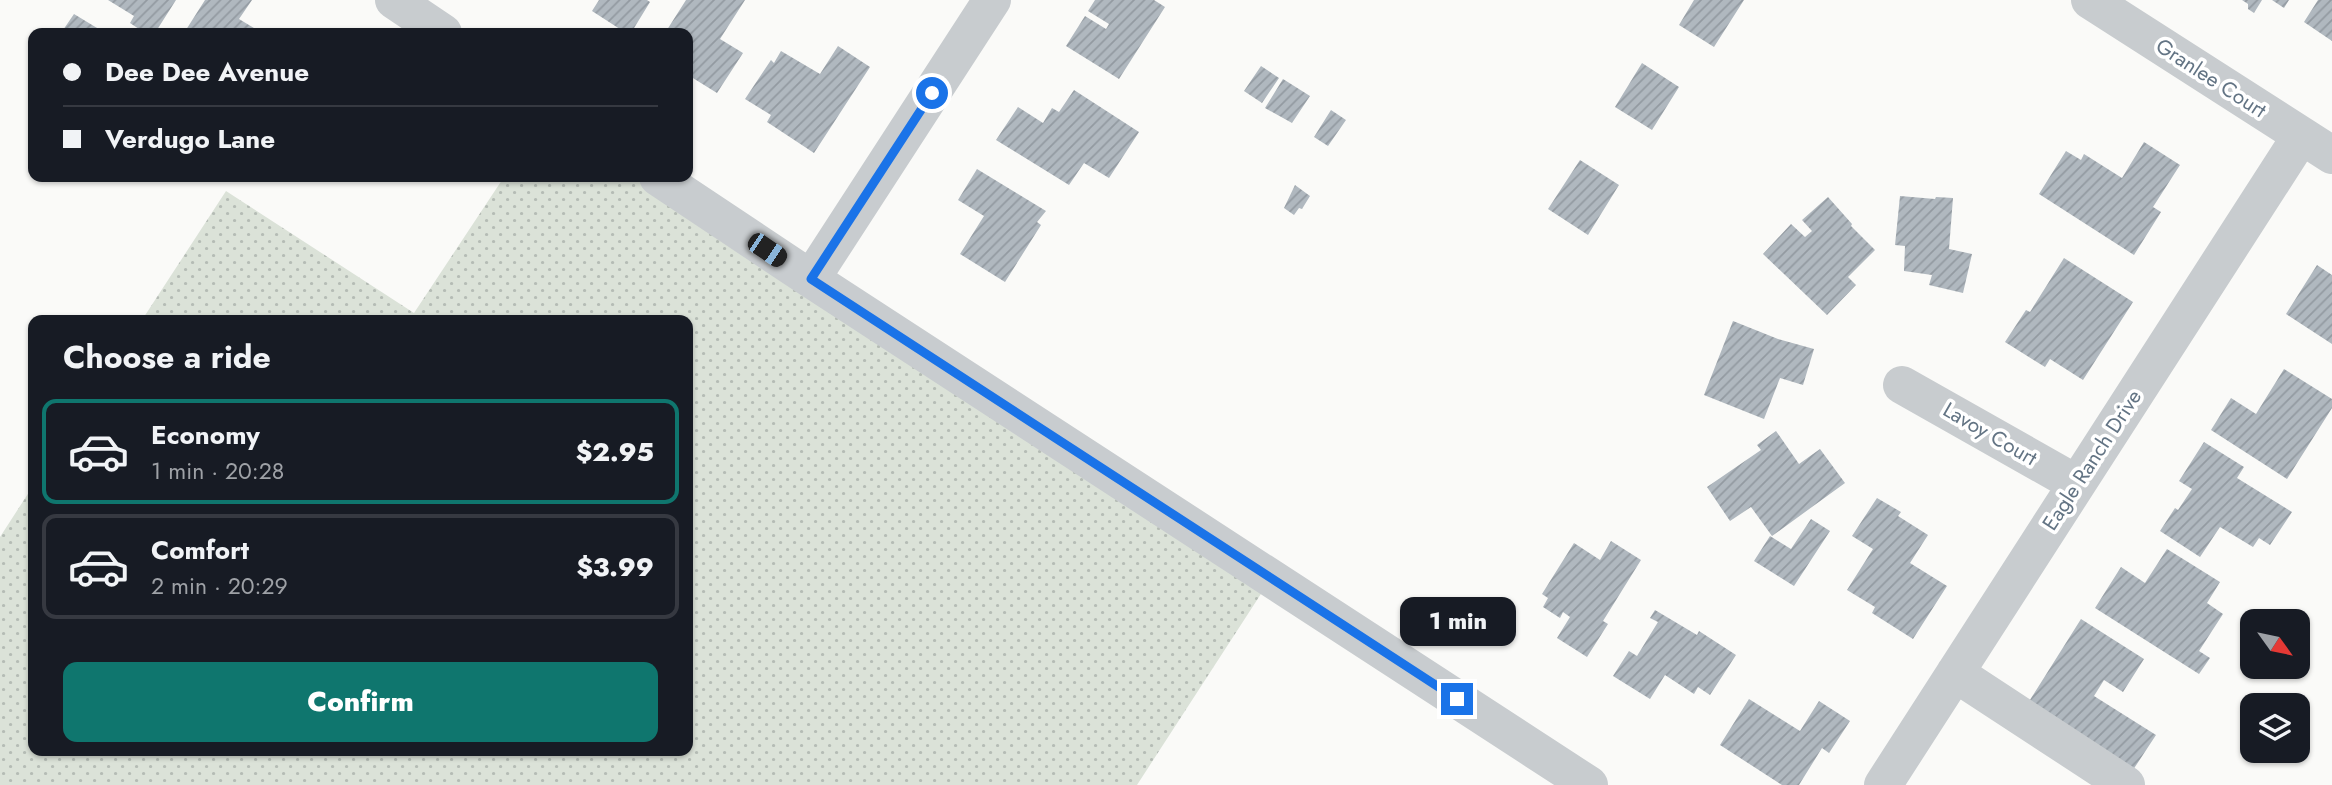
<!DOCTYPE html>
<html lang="en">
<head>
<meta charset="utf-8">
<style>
  :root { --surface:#171b24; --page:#20242c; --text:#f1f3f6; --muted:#9ea1a6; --line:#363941; --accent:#0f766e }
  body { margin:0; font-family:Jost,sans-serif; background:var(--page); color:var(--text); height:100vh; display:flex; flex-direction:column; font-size:26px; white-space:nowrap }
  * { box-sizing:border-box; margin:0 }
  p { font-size:23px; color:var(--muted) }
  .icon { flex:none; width:38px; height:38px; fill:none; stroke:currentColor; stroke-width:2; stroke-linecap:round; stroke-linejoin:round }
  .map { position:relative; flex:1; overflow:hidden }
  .side { position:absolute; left:28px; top:315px; width:665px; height:441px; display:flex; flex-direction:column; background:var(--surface); border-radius:14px; box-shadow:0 2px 5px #0004 }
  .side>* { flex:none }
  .top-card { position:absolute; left:28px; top:28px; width:665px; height:154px; border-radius:14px; box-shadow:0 2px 5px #0004; display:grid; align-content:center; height:154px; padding:0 35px; background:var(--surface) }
  .needle { width:46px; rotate:123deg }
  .tools { position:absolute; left:2240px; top:609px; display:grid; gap:14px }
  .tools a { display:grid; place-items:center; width:70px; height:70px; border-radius:14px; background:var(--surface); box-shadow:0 2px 5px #0004; font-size:35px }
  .end { position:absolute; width:32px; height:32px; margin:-16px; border:9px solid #1a73e8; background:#fff; box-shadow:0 0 0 4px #fff }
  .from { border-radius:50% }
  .bubble { position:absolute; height:49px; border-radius:14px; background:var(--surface); box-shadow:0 2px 5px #0004; font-size:23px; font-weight:800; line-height:49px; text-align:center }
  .car { position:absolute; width:21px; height:42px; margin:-21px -10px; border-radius:9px; box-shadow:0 0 5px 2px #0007; background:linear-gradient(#222 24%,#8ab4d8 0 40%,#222 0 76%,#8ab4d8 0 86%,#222 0) }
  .top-card b { display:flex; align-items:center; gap:24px; height:66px; font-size:26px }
  .top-card b+b { border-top:2px solid var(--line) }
  .top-card i { width:18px; height:18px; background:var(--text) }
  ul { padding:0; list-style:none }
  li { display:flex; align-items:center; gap:21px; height:105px; margin:0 14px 10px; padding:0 21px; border:4px solid var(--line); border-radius:14px }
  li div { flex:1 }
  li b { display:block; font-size:26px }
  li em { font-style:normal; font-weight:800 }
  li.selected { border-color:var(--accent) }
  li>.icon { width:63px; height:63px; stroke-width:1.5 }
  h2 { padding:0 35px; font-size:32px; line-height:84px }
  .action { display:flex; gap:14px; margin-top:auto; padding:14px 35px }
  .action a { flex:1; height:80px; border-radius:14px; background:var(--accent); color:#fff; font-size:28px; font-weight:800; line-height:80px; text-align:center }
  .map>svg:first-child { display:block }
</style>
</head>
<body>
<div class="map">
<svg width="2332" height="785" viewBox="0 0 2332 785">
  <defs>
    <pattern id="grass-dots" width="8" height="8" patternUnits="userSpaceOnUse" patternTransform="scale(1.75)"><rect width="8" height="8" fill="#dbe2d8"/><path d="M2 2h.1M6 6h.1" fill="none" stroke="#b5bcb5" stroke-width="1.8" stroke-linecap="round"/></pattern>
    <pattern id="building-hatch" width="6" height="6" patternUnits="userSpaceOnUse" patternTransform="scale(1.75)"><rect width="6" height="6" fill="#b0b8bf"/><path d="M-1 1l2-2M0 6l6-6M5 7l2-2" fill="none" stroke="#939aa1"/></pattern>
  </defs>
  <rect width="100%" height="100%" fill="#fafaf8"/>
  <!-- grass -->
  <path fill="url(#grass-dots)" d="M504 177H649L1270 580 1137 785H0V537L33 486V751H688V320H142L226 191 414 313Z"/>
  <!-- building -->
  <path fill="url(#building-hatch)" d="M108 0H176L155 33H145L130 23 134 16Z
    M205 0H252L239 19 262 33H184Z
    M599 0H647L650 2 631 33H626L592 11Z
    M686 0H745L720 39 743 53 717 93 688 75V33H665Z
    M1095 0H1154L1165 7 1119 79 1066 46 1085 16 1106 29 1109 24 1088 11Z
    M1694 0H1744L1714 47 1679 25Z
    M2242 0H2262L2254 13 2248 9V4Z
    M2272 0H2289L2284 8Z
    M2318 0H2332V41L2304 22Z
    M74 14 102 31 101 33H61Z
    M838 46 870 67 814 153 767 122 771 115 745 99 771 60 774 63 781 51 820 74Z
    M1642 63 1679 87 1652 130 1615 107Z
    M1261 66 1279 78 1262 103 1244 91Z
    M1283 79 1310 96 1292 123 1265 108Z
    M1074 90 1139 132 1109 178 1084 163 1069 185 996 140 1018 107 1043 123 1052 108 1059 112Z
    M1331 110 1346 120 1328 146 1314 137Z
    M2144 142 2180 165 2153 207 2161 212 2134 255 2039 194 2066 151 2081 160 2084 154 2122 178Z
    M1580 160 1619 185 1588 235 1548 209Z
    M977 169 1046 211 1037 222 1041 225 1005 282 960 254 984 216 958 200Z
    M1295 185 1310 196 1302 209 1299 208 1294 215 1284 208Z
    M1900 196 1935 199 1936 197 1953 198 1949 249 1972 254 1963 293 1929 285 1932 275 1904 271 1905 246 1895 245Z
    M1828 197 1852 224 1851 226 1875 250 1848 277 1856 285 1827 315 1763 254 1791 224 1805 237 1812 231 1802 220Z
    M2064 258 2133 302 2083 380 2050 359 2045 367 2005 342 2026 310 2030 312Z
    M2317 265 2332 275V344L2286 314Z
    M1733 321 1778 339 1814 349 1803 385 1780 378 1764 419 1704 395Z
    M2284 369 2332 399V408L2287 479 2211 430 2231 398 2256 414Z
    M1776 431 1799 464 1820 449 1845 483 1772 536 1751 507 1730 521 1707 487 1761 450 1757 445Z
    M2204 442 2244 467 2237 478 2292 512 2270 545 2259 538 2253 547 2220 527 2200 557 2160 531 2175 508 2178 510 2192 489 2179 481Z
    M1877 498 1901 512 1898 516 1928 535 1910 563 1947 586 1913 639 1872 613 1875 607 1847 590 1873 549 1852 536Z
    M1811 519 1830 531 1794 586 1754 561 1770 536 1791 549Z
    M1611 541 1641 560 1603 621 1608 624 1587 657 1557 638 1570 617 1563 612 1560 618 1543 607 1548 598 1542 594 1574 543 1600 560Z
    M2167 549 2220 582 2207 603 2223 614 2199 651 2210 658 2199 674 2095 608 2121 567 2145 583Z
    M1655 610 1697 635 1699 631 1736 655 1710 695 1698 687 1694 694 1665 675 1650 699 1613 676 1629 651 1637 656 1658 622 1650 618Z
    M2081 619 2144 659 2123 692 2104 680 2094 696 2156 735 2133 770 2028 703Z
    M1749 699 1800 731 1819 701 1850 721 1829 753 1822 748 1799 785H1782L1720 745Z"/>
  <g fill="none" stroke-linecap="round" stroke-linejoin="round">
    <!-- minor -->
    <path stroke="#c8cccf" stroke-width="38" d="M394 0 443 33
      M2090 0 2332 155
      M658 177 811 279 1589 785
      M811 279 992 0
      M1902 385 2077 484
      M1955 673 2126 785
      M1883 785 2301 136"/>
  </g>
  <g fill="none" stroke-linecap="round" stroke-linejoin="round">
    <!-- route -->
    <path stroke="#1a73e8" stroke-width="9" d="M932 93 811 279 1457 699"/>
  </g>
  <g text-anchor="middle" stroke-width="7" stroke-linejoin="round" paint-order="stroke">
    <!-- street labels -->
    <g font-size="21" fill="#637484" stroke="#fff">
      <text transform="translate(2211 78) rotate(33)" y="7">Granlee Court</text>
      <text transform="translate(1990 434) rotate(30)" y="7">Lavoy Court</text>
      <text transform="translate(2092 460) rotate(-57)" y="7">Eagle Ranch Drive</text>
    </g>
  </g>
</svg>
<div class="tools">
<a><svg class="needle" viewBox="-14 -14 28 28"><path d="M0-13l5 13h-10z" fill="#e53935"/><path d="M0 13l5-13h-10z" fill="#9ea1a6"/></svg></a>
<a><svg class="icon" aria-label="layers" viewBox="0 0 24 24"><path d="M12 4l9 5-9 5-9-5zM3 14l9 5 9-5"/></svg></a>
</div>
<i class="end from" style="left:932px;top:93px"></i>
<i class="end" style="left:1457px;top:699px"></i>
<div class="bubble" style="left:1400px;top:597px;width:116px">1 min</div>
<i class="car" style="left:767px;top:250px;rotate:124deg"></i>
<div class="top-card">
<b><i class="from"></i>Dee Dee Avenue</b>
<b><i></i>Verdugo Lane</b>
</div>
<section class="side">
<h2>Choose a ride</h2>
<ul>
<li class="selected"><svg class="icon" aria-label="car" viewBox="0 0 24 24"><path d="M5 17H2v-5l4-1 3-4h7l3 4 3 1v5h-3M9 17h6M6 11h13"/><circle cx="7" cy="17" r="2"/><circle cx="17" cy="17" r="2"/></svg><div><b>Economy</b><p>1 min · 20:28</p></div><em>$2.95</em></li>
<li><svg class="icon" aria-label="car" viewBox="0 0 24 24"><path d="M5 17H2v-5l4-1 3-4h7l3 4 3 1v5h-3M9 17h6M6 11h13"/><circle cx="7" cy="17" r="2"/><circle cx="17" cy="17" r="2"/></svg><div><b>Comfort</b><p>2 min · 20:29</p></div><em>$3.99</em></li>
</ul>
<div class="action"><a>Confirm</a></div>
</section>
</div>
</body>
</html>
